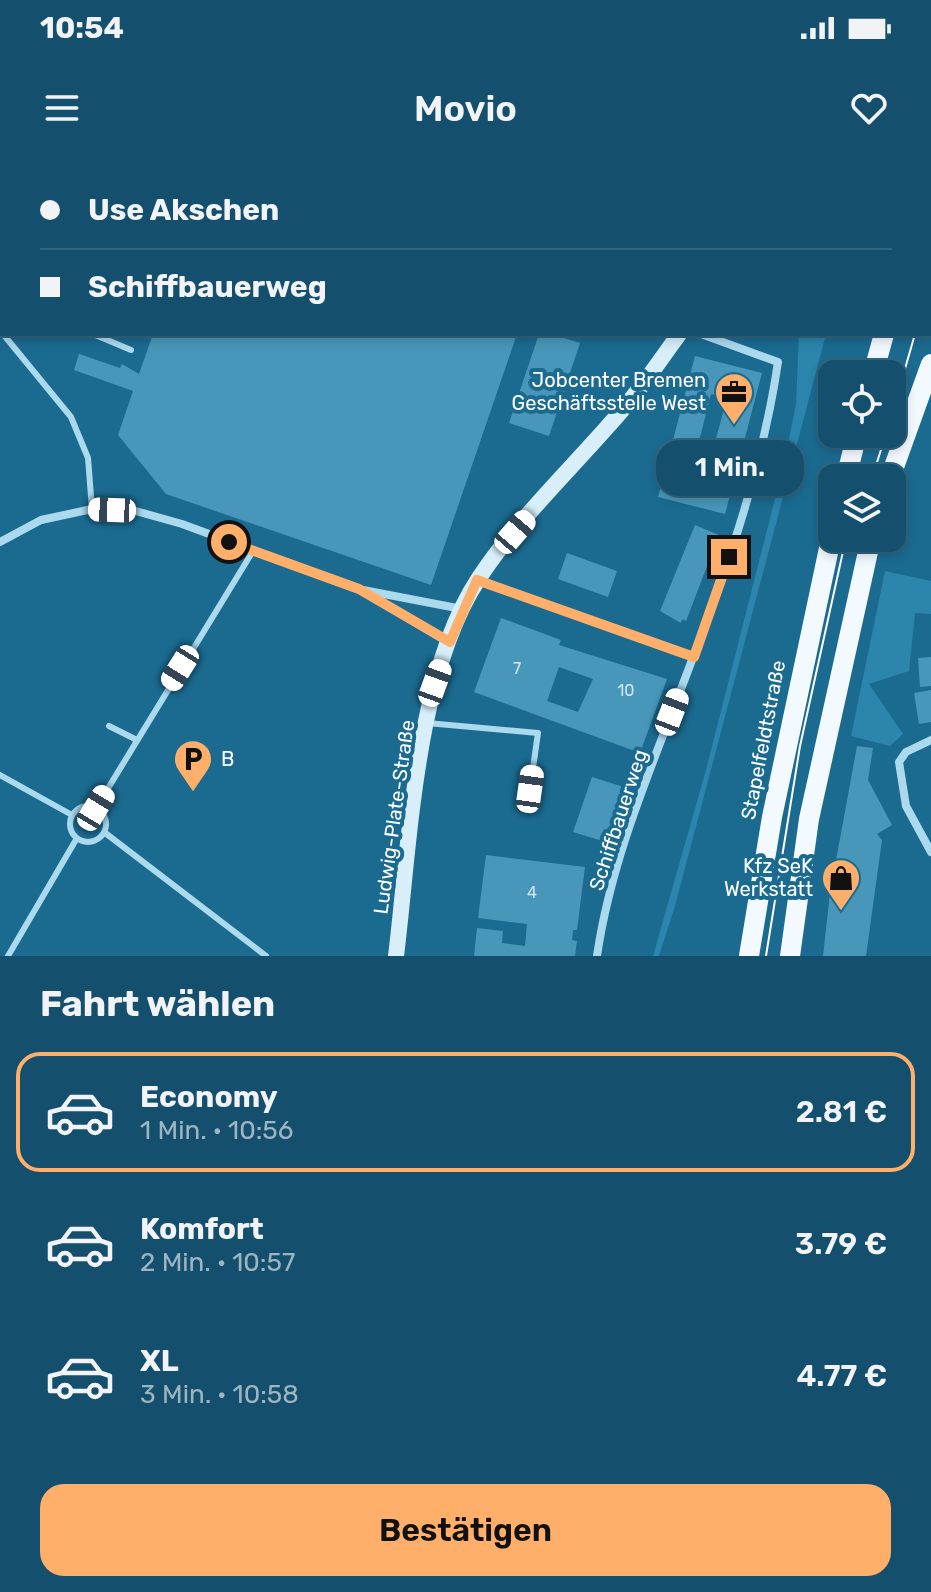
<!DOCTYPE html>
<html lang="de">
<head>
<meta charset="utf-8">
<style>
  :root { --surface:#14506d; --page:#1d5772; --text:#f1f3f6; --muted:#9db5c2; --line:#336780; --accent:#ffaf69 }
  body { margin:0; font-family:Rubik,sans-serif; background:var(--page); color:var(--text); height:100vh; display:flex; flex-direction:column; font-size:30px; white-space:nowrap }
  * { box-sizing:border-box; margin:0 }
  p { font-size:26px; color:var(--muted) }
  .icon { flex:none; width:44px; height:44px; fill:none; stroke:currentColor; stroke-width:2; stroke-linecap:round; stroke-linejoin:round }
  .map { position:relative; height:796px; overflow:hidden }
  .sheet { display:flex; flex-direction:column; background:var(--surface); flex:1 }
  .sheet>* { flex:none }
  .hud { position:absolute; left:0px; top:0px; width:932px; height:176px; box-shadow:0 4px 12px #0003,0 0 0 2px var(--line); display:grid; align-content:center; height:176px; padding:0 40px; background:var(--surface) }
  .controls { position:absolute; left:818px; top:200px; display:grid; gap:16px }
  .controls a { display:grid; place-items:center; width:88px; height:88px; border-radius:16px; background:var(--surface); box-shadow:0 4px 12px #0003,0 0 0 2px var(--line); font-size:40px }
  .end { position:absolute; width:36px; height:36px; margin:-18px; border:10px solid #ffaf69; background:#111; box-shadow:0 0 0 4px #111 }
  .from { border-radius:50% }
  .bubble { position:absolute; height:56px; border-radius:24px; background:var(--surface); box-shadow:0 4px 12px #0003,0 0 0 2px var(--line); font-size:26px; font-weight:600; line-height:56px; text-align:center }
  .car { position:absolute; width:24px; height:48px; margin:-24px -12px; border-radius:10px; box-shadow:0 0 6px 2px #0007; background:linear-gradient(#fff 24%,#345 0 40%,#fff 0 76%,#345 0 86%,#fff 0) }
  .hud b { display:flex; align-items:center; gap:28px; height:76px; font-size:30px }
  .hud b+b { border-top:2px solid var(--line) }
  .hud i { width:20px; height:20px; background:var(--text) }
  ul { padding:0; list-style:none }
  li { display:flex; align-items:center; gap:24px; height:120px; margin:0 16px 12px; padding:0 24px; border:4px solid transparent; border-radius:24px }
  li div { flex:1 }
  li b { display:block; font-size:30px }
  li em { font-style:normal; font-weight:600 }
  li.active { border-color:var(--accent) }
  li>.icon { width:72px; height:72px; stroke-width:1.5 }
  h2 { padding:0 40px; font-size:36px; line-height:96px }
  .action { display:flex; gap:16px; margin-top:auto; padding:16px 40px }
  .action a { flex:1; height:92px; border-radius:24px; background:var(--accent); color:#111; font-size:32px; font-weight:600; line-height:92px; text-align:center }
  .status { display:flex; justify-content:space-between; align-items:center; height:56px; padding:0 40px; background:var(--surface); direction:ltr }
  .status svg { height:22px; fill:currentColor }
  header { display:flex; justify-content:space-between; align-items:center; height:104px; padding:0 40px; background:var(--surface); font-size:36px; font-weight:600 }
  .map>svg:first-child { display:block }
</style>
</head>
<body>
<div class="status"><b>10:54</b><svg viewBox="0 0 49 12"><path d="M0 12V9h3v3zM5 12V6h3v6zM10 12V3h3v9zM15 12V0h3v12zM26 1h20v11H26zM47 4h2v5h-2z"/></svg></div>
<header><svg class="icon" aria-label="menu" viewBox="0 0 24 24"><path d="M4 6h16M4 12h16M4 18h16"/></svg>Movio<svg class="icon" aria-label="heart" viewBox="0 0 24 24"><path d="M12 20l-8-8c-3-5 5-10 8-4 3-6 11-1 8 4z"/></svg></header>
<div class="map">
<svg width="931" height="796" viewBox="0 0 931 796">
  <rect width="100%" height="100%" fill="#1b6b91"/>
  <!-- green -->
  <path fill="#2b85ad" d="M799 174H826L675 746 659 796H653L706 610 782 311 796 245Z
    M885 411 931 421V454L915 453 909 511 869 524 903 574 890 586 851 576Z"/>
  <!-- building -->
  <path fill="#4897ba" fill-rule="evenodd" d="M153 174H517L431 425 166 334 118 275 133 231 74 210 79 194 120 208 122 204 139 214Z
    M539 174H552L580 183 549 276 509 263Z
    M695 196 762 213 725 354 658 337ZM711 234 727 238 711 297 696 293Z
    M695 365 719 375 686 461 682 459 681 463 660 451Z
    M567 393 617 411 608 437 558 419Z
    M501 458 561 480 559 485 667 519 640 593 474 532ZM559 507 593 519 578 552 547 541Z
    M931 497V526L920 527 918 498Z
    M931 530V562L919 564 914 533Z
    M857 586 873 588 868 620 892 665 877 674 882 680 866 796H823L830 733Z
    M592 617 627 628 609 683 573 672Z
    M486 695 585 707 577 770H573L572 780 577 781 575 796H474L477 768 503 771 502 783 525 786 527 764 478 758Z"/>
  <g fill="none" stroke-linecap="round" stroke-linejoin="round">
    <!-- lane -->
    <path stroke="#abdaef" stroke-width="6" d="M48 0 56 2
      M0 110 2 112
      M3 174 71 257 88 298 92 349
      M93 174 131 190
      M427 563 538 573 530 629
      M109 566 137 580
      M0 615 72 655
      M70 664a18 18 0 1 1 36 0a18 18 0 1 1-36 0Z
      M96 648 253 391
      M104 672 266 796
      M8 796 77 678"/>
    <!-- street -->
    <path stroke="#abdaef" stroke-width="8" d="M228 0 233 2
      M0 382 41 360 92 349 132 350 182 364 359 429 448 482
      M477 420 694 497
      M363 430 462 449
      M931 580 906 592 899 602 906 646 931 692
      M597 796C612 693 656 597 692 500 729 404 763 304 778 202L701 174"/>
    <!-- secondary -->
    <path stroke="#d8effa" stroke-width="16" d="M747 2 748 0
      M396 796C410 682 415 515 479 418 515 363 565 315 609 265 635 237 657 205 679 174"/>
    <!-- primary -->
    <path stroke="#f3faff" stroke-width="20" d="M930 2V0
      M873 214 884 174
      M846 318 857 274
      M890 318 931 204
      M749 796 772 657 832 374
      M790 796 809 659 871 378"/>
    <!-- tram -->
    <path stroke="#fff" stroke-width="2" d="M930 89 931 85
      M930 124 931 120
      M892 254 915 174
      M872 318 886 274
      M766 796 800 586 846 378"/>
  </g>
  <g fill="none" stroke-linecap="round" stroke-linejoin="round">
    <!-- route -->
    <path stroke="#ffaf69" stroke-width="10" d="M229 382 359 429 450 482 477 420 694 497 729 397"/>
  </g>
  <!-- icons -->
  <defs>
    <g id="office-pin" transform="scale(2)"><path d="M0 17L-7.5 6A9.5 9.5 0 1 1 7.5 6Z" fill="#ffaf69" stroke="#1b6b91"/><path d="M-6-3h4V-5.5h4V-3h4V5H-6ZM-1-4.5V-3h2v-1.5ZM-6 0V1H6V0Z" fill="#111"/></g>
    <g id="parking-pin" transform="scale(2)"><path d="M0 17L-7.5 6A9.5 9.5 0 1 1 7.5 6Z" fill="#ffaf69" stroke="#1b6b91"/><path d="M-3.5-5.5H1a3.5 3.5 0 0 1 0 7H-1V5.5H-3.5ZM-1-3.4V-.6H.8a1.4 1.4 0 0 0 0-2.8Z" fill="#111"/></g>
    <g id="shop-pin" transform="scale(2)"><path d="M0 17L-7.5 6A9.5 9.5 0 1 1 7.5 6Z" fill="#ffaf69" stroke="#1b6b91"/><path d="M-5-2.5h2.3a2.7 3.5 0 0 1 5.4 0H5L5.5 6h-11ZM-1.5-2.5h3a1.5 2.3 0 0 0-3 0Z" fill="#111"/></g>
  </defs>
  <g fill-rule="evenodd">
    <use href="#office-pin" x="734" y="232"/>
    <use href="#parking-pin" x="193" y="599"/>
    <use href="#shop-pin" x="841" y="718"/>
  </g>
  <g text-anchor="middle" stroke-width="8" stroke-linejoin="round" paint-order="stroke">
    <!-- number labels -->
    <g font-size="16" fill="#d1e5ee">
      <text x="517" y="514">7</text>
      <text x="626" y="536">10</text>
      <text x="532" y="738">4</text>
    </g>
    <!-- poi labels -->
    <g font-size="20" fill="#fff" stroke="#1b6b91" text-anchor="end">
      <text x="706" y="227">Jobcenter Bremen<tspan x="706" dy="23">Geschäftsstelle West</tspan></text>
      <text x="221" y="606" text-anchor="start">B</text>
      <text x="813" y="713">Kfz SeK<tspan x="813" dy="23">Werkstatt</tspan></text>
    </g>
    <!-- street labels -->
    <g font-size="20" fill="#fff" stroke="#1b6b91">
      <text transform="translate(763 580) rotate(-79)" y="7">Stapelfeldtstraße</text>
      <text transform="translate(394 657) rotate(-82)" y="7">Ludwig-Plate-Straße</text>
      <text transform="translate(618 660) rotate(-72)" y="7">Schiffbauerweg</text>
    </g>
  </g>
</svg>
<div class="controls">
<a><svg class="icon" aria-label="locate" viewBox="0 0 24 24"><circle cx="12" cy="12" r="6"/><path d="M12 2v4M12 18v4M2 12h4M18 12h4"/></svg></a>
<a><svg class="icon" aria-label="layers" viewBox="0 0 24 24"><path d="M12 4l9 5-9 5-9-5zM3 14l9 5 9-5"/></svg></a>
</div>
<i class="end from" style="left:229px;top:382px"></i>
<i class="end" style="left:729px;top:397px"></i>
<div class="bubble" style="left:656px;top:280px;width:148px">1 Min.</div>
<i class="car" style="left:112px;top:350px;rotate:272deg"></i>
<i class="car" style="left:515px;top:372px;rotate:41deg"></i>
<i class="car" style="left:180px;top:508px;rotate:212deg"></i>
<i class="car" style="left:435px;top:523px;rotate:20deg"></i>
<i class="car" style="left:672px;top:552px;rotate:21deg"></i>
<i class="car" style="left:530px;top:629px;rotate:8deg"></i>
<i class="car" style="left:96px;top:648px;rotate:31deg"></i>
<div class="hud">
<b><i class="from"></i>Use Akschen</b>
<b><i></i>Schiffbauerweg</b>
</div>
</div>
<section class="sheet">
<h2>Fahrt wählen</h2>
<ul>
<li class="active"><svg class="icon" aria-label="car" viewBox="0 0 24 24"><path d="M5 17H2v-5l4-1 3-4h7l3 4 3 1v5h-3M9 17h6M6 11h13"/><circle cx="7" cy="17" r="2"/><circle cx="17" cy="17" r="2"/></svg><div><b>Economy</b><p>1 Min. · 10:56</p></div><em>2.81 €</em></li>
<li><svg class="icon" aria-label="car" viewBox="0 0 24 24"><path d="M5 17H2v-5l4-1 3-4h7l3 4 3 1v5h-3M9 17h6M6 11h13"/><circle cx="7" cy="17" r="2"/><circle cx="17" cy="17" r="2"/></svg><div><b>Komfort</b><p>2 Min. · 10:57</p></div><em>3.79 €</em></li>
<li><svg class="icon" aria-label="car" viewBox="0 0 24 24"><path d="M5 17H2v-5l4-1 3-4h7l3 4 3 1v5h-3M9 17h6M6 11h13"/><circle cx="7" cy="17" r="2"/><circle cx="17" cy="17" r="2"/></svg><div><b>XL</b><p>3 Min. · 10:58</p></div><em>4.77 €</em></li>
</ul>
<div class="action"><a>Bestätigen</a></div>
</section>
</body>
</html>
